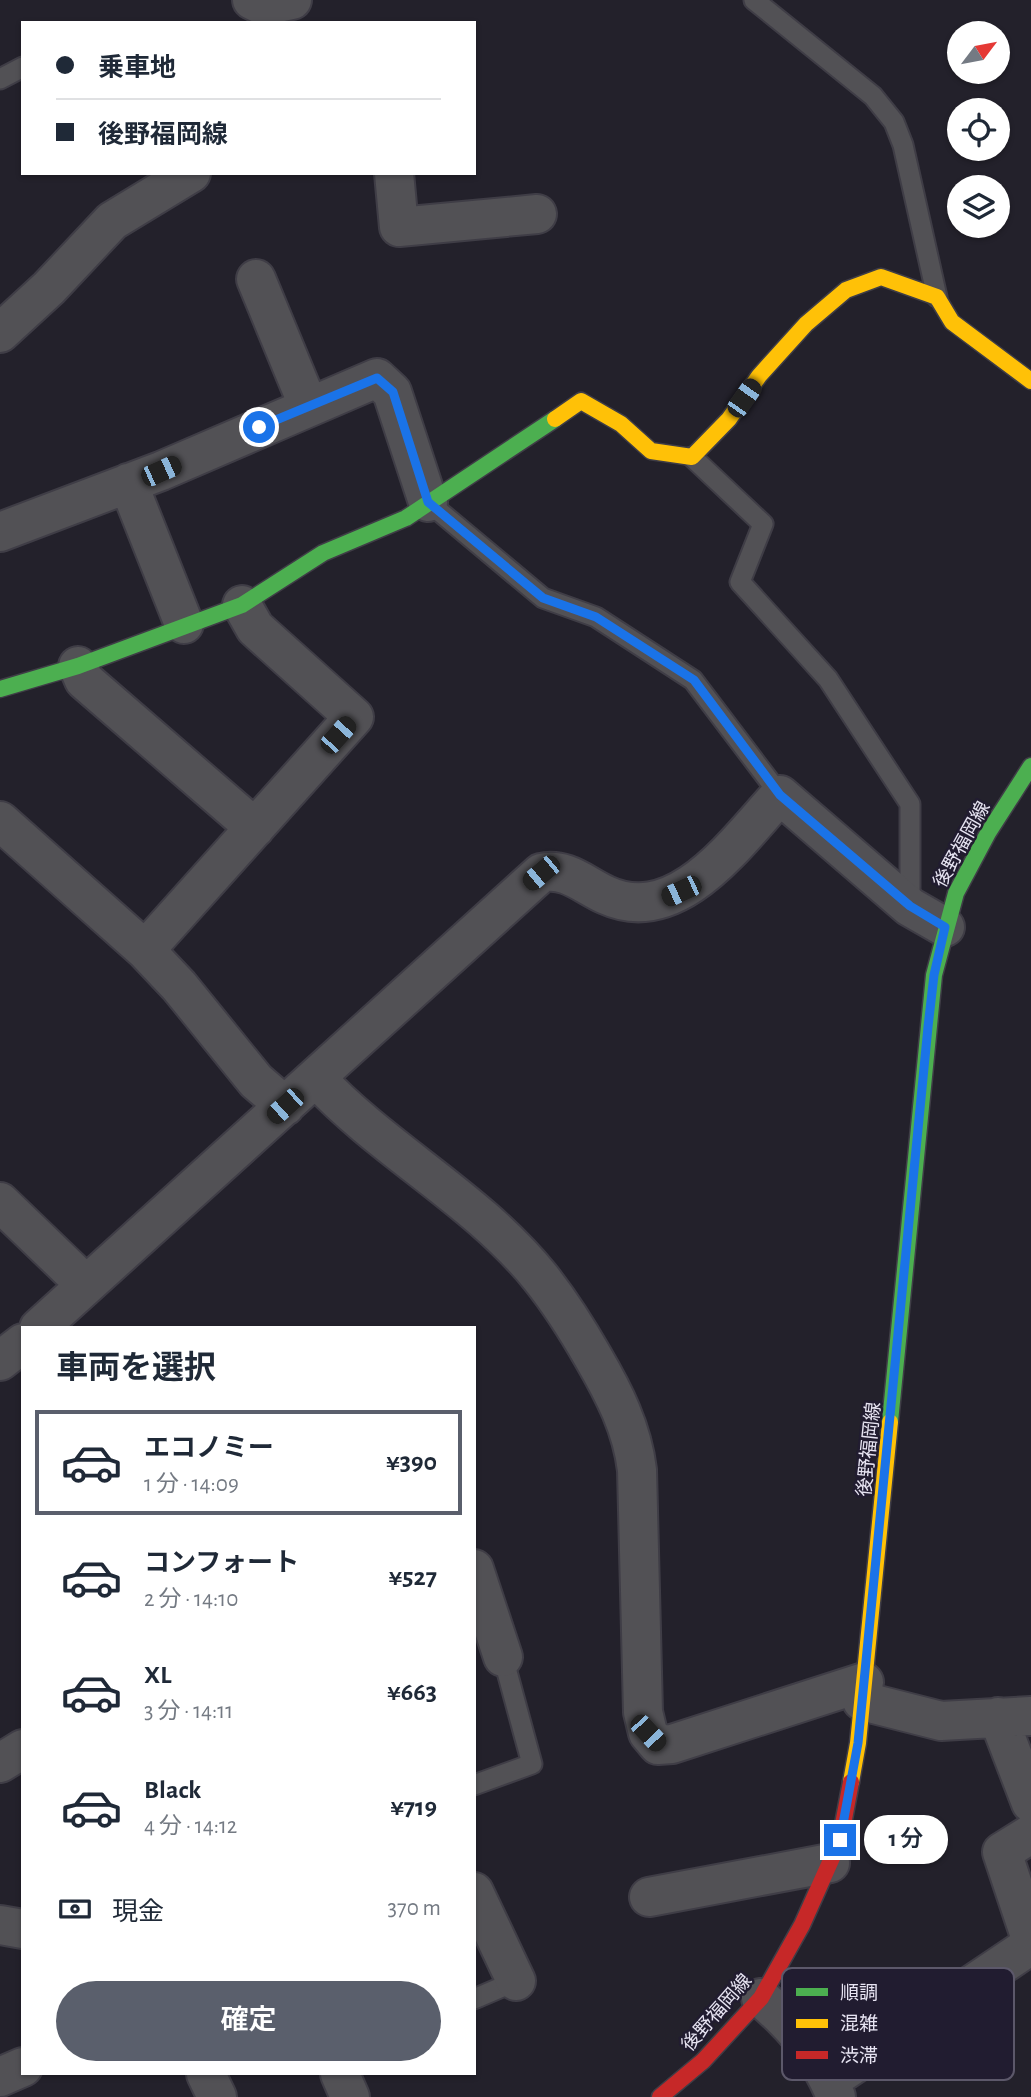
<!DOCTYPE html>
<html lang="ja">
<head>
<meta charset="utf-8">
<style>
  :root { --surface:#fff; --page:#f2f2f3; --text:#1f2937; --muted:#747a83; --line:#e0e1e3; --accent:#5a5f6c }
  body { margin:0; font-family:"Alegreya Sans","Noto Sans JP",sans-serif; background:var(--page); color:var(--text); height:100vh; display:flex; flex-direction:column; font-size:26px; white-space:nowrap }
  * { box-sizing:border-box; margin:0 }
  p { font-size:23px; color:var(--muted) }
  .icon { flex:none; width:38px; height:38px; fill:none; stroke:currentColor; stroke-width:2; stroke-linecap:round; stroke-linejoin:round }
  .map { position:relative; flex:1; overflow:hidden }
  .side { position:absolute; left:21px; top:1326px; width:455px; height:749px; display:flex; flex-direction:column; background:var(--surface); border-radius:0px; box-shadow:0 2px 5px #0004 }
  .side>* { flex:none }
  .top-card { position:absolute; left:21px; top:21px; width:455px; height:154px; border-radius:0px; box-shadow:0 2px 5px #0004; display:grid; align-content:center; height:154px; padding:0 35px; background:var(--surface) }
  .needle { width:46px; rotate:58deg }
  .controls { position:absolute; left:947px; top:21px; display:grid; gap:14px }
  .controls a { display:grid; place-items:center; width:63px; height:63px; border-radius:50%; background:var(--surface); box-shadow:0 2px 5px #0004; font-size:35px }
  .end { position:absolute; width:32px; height:32px; margin:-16px; border:9px solid #1a73e8; background:#fff; box-shadow:0 0 0 4px #fff }
  .from { border-radius:50% }
  .bubble { position:absolute; height:49px; border-radius:24px; background:var(--surface); box-shadow:0 2px 5px #0004; font-size:23px; font-weight:600; line-height:49px; text-align:center }
  .car { position:absolute; width:21px; height:42px; margin:-21px -10px; border-radius:9px; box-shadow:0 0 5px 2px #0007; background:linear-gradient(#222 24%,#8ab4d8 0 40%,#222 0 76%,#8ab4d8 0 86%,#222 0) }
  .top-card b { display:flex; align-items:center; gap:24px; height:66px; font-size:26px }
  .top-card b+b { border-top:2px solid var(--line) }
  .top-card i { width:18px; height:18px; background:var(--text) }
  ul { padding:0; list-style:none }
  li { display:flex; align-items:center; gap:21px; height:105px; margin:0 14px 10px; padding:0 21px; border:4px solid transparent; border-radius:0px }
  li div { flex:1 }
  li b { display:block; font-size:26px }
  li em { font-style:normal; font-weight:600 }
  li.current { border-color:var(--accent) }
  li>.icon { width:63px; height:63px; stroke-width:1.5 }
  h2 { padding:0 35px; font-size:32px; line-height:84px }
  .pay { display:flex; align-items:center; gap:18px; height:77px; padding:0 35px; font-size:26px }
  .pay p { margin-inline-start:auto }
  .cta { display:flex; gap:14px; margin-top:auto; padding:14px 35px }
  .cta a { flex:1; height:80px; border-radius:42px; background:var(--accent); color:#fff; font-size:28px; font-weight:600; line-height:80px; text-align:center }
  .map>svg:first-child { display:block }
</style>
</head>
<body>
<div class="map">
<svg width="1031" height="2097" viewBox="0 0 1031 2097">
  <rect width="100%" height="100%" fill="#23212b"/>
  <g fill="none" stroke-linecap="round" stroke-linejoin="round">
    <!-- lane casing -->
    <g stroke="#3f3d46" stroke-width="23">
      <path id="lane" d="M754 0 873 96 894 122 903 145 937 297
        M0 79 23 67
        M692 457 763 524 740 582 828 679 910 804V905
        M428 502 543 598 596 617 693 680 780 795
        M474 1785 532 1764 503 1657
        M474 1999 516 1981"/>
    </g>
    <!-- street casing -->
    <g stroke="#3f3d46" stroke-width="42">
      <path id="street" d="M252 0 264 6 292 0
        M394 173 399 227 537 214
        M256 279 308 405
        M0 333 49 288 112 221 191 173
        M128 483 184 624
        M0 532 161 471 377 378 392 392 428 502
        M78 666 84 680 255 828
        M0 821 145 950 179 986 256 1081 285 1106
        M145 950 354 717 255 628 242 605
        M317 1079C384 1151 477 1199 540 1277 560 1302 577 1329 593 1357 614 1393 632 1428 637 1470L643 1712 648 1733 658 1745 672 1744 864 1682
        M0 1202 85 1284
        M39 1328 541 873C566 867 584 885 606 895 678 928 737 841 780 795L910 907 945 927
        M0 1361 23 1343
        M474 1569 503 1657
        M862 1701 941 1721 1031 1716
        M998 1717 1031 1803
        M0 1763 23 1749
        M1031 1834 1002 1852 1031 1939
        M474 1892 516 1981
        M649 1897 830 1863
        M0 1925 23 1929
        M761 1998C794 2025 820 2056 836 2097
        M206 2074 217 2097
        M340 2074 350 2097
        M0 2077 23 2067
        M829 2081 1031 1945"/>
    </g>
    <!-- fast casing -->
    <g stroke="#3f3d46" stroke-width="19">
      <path id="fast" d="M0 689 78 666 242 605 323 553 406 518 555 419
        M890 1422 934 975 956 893 988 833 1031 766"/>
    </g>
    <!-- slow casing -->
    <g stroke="#3f3d46" stroke-width="19">
      <path id="slow" d="M555 419 581 401 621 424 651 451 692 457 729 419 759 376 806 324 846 290 881 277 937 297 952 322 1031 381
        M851 1782 858 1743 890 1422"/>
    </g>
    <!-- jam casing -->
    <g stroke="#3f3d46" stroke-width="19">
      <path id="jam" d="M660 2097 703 2061 761 1998 802 1925 840 1840 851 1782"/>
    </g>
    <!-- lane -->
    <use href="#lane" stroke="#525155" stroke-width="19"/>
    <!-- street -->
    <use href="#street" stroke="#525155" stroke-width="38"/>
    <!-- fast -->
    <use href="#fast" stroke="#4caf50" stroke-width="16"/>
    <!-- slow -->
    <use href="#slow" stroke="#ffc107" stroke-width="16"/>
    <!-- jam -->
    <use href="#jam" stroke="#c62828" stroke-width="16"/>
  </g>
  <g fill="none" stroke-linecap="round" stroke-linejoin="round">
    <!-- route -->
    <path stroke="#1a73e8" stroke-width="9" d="M259 427 377 378 393 392 428 502 543 598 596 617 694 680 780 795 910 906 945 927 934 975 928 1027 858 1743 840 1840"/>
  </g>
  <g text-anchor="middle" stroke-width="5" stroke-linejoin="round" paint-order="stroke">
    <!-- street labels -->
    <g font-size="19" fill="#e7e4f2" stroke="#211c30">
      <text transform="translate(961 844) rotate(-61)" y="7">後野福岡線</text>
      <text transform="translate(868 1449) rotate(-84)" y="7">後野福岡線</text>
      <text transform="translate(716 2012) rotate(-49)" y="7">後野福岡線</text>
    </g>
  </g>
  <!-- legend -->
  <rect x="782" y="1968" width="232" height="112" rx="10" fill="#211c30" stroke="#5c586a" stroke-width="2"/>
  <rect x="796" y="1988" width="32" height="8" fill="#4caf50"/>
  <rect x="796" y="2019" width="32" height="9" fill="#ffc107"/>
  <rect x="796" y="2051" width="32" height="8" fill="#c62828"/>
  <g font-size="19" fill="#e7e4f2">
    <text x="840" y="1999">順調</text>
    <text x="840" y="2030">混雑</text>
    <text x="840" y="2062">渋滞</text>
  </g>
</svg>
<div class="controls">
<a><svg class="needle" viewBox="-14 -14 28 28"><path d="M0-13l5 13h-10z" fill="#e53935"/><path d="M0 13l5-13h-10z" fill="#747a83"/></svg></a>
<a><svg class="icon" aria-label="locate" viewBox="0 0 24 24"><circle cx="12" cy="12" r="6"/><path d="M12 2v4M12 18v4M2 12h4M18 12h4"/></svg></a>
<a><svg class="icon" aria-label="layers" viewBox="0 0 24 24"><path d="M12 4l9 5-9 5-9-5zM3 14l9 5 9-5"/></svg></a>
</div>
<i class="end from" style="left:259px;top:427px"></i>
<i class="end" style="left:840px;top:1840px"></i>
<div class="bubble" style="left:864px;top:1815px;width:84px">1 分</div>
<i class="car" style="left:744px;top:398px;rotate:35deg"></i>
<i class="car" style="left:161px;top:471px;rotate:66deg"></i>
<i class="car" style="left:338px;top:735px;rotate:42deg"></i>
<i class="car" style="left:541px;top:873px;rotate:230deg"></i>
<i class="car" style="left:681px;top:891px;rotate:245deg"></i>
<i class="car" style="left:285px;top:1106px;rotate:228deg"></i>
<i class="car" style="left:648px;top:1733px;rotate:137deg"></i>
<div class="top-card">
<b><i class="from"></i>乗車地</b>
<b><i></i>後野福岡線</b>
</div>
<section class="side">
<h2>車両を選択</h2>
<ul>
<li class="current"><svg class="icon" aria-label="car" viewBox="0 0 24 24"><path d="M5 17H2v-5l4-1 3-4h7l3 4 3 1v5h-3M9 17h6M6 11h13"/><circle cx="7" cy="17" r="2"/><circle cx="17" cy="17" r="2"/></svg><div><b>エコノミー</b><p>1 分 · 14:09</p></div><em>¥390</em></li>
<li><svg class="icon" aria-label="car" viewBox="0 0 24 24"><path d="M5 17H2v-5l4-1 3-4h7l3 4 3 1v5h-3M9 17h6M6 11h13"/><circle cx="7" cy="17" r="2"/><circle cx="17" cy="17" r="2"/></svg><div><b>コンフォート</b><p>2 分 · 14:10</p></div><em>¥527</em></li>
<li><svg class="icon" aria-label="car" viewBox="0 0 24 24"><path d="M5 17H2v-5l4-1 3-4h7l3 4 3 1v5h-3M9 17h6M6 11h13"/><circle cx="7" cy="17" r="2"/><circle cx="17" cy="17" r="2"/></svg><div><b>XL</b><p>3 分 · 14:11</p></div><em>¥663</em></li>
<li><svg class="icon" aria-label="car" viewBox="0 0 24 24"><path d="M5 17H2v-5l4-1 3-4h7l3 4 3 1v5h-3M9 17h6M6 11h13"/><circle cx="7" cy="17" r="2"/><circle cx="17" cy="17" r="2"/></svg><div><b>Black</b><p>4 分 · 14:12</p></div><em>¥719</em></li>
</ul>
<div class="pay"><svg class="icon" aria-label="cash" viewBox="0 0 24 24"><path d="M3 7h18v10H3z"/><circle cx="12" cy="12" r="2"/></svg>現金<p>370 m</p></div>
<div class="cta"><a>確定</a></div>
</section>
</div>
</body>
</html>
